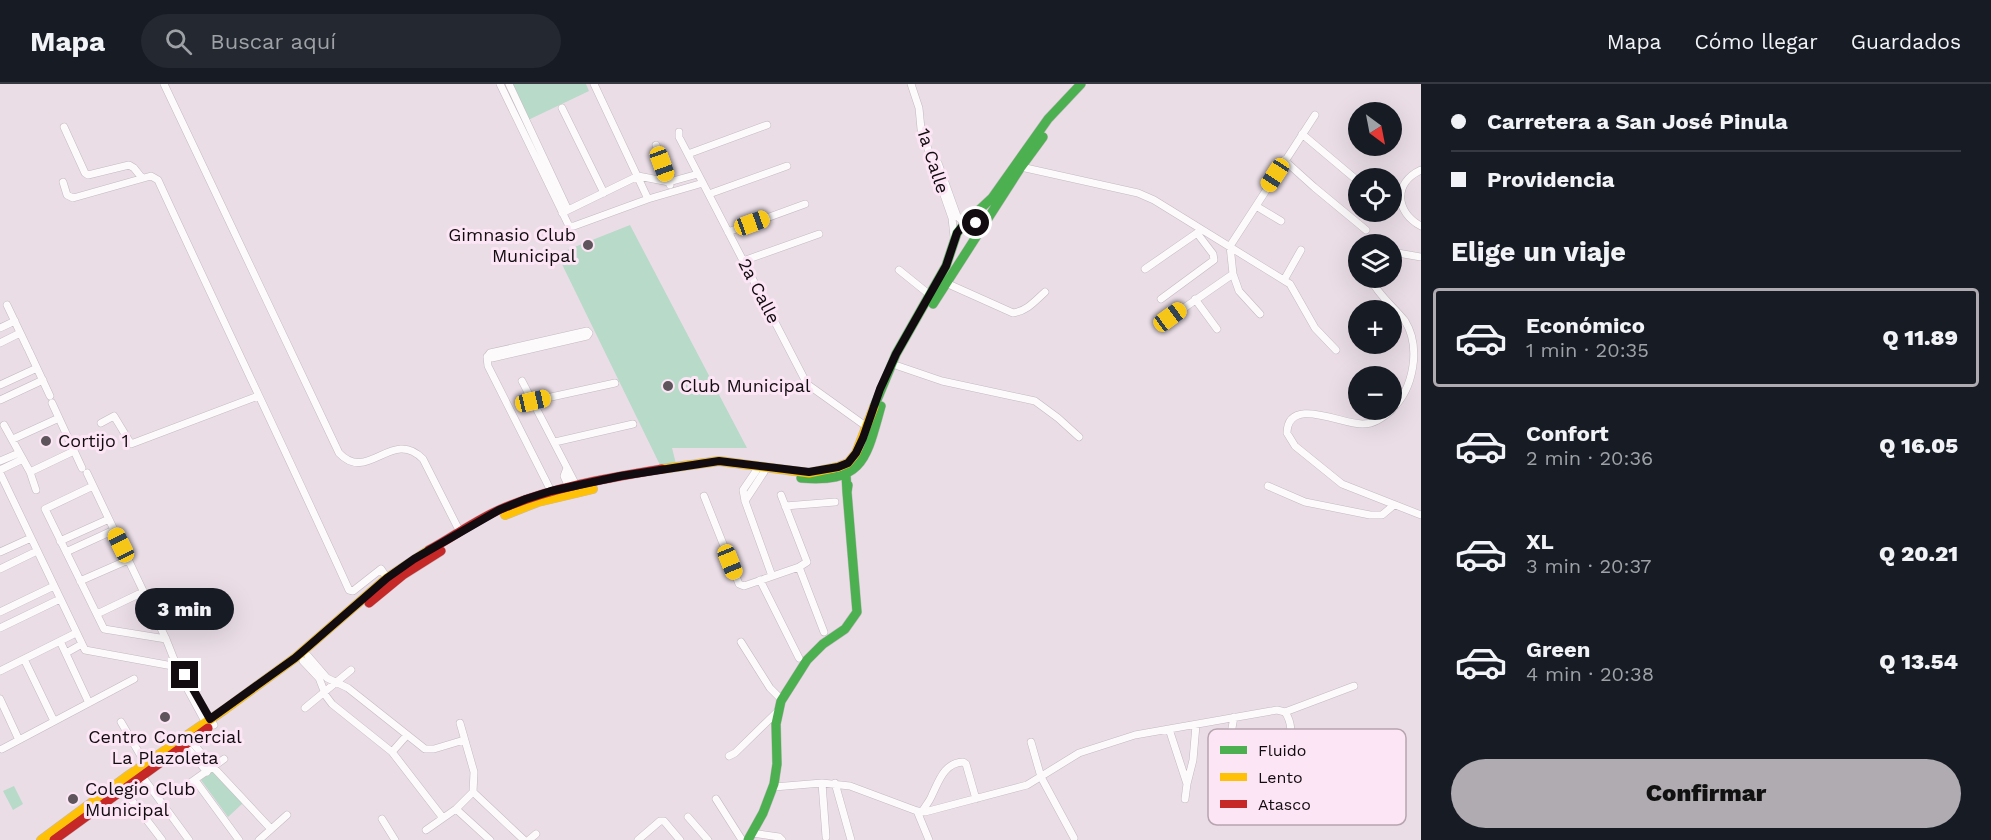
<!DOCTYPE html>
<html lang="es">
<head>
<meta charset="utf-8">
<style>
  :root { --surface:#171b24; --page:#242831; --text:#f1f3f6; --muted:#9ea1a6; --line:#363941; --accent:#afabb0 }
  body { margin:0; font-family:"Work Sans",sans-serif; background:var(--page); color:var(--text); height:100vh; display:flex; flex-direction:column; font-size:22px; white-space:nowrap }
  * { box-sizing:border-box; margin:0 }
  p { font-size:20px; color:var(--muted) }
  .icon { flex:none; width:33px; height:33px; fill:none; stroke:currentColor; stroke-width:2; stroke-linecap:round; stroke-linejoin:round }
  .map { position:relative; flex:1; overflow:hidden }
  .drawer { display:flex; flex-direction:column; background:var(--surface); width:570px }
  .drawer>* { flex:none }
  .hud { display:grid; align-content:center; height:132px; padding:0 30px; background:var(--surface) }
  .needle { width:39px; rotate:148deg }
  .controls { position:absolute; left:1348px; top:18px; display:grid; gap:12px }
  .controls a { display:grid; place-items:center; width:54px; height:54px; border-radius:50%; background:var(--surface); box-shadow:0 6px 24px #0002; font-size:30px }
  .end { position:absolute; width:27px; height:27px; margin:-14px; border:8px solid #120b10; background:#fff; box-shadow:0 0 0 3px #fff }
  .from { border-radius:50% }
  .bubble { position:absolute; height:42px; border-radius:21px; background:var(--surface); box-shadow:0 6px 24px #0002; font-size:20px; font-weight:800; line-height:42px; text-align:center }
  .car { position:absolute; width:18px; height:36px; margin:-18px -9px; border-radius:8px; box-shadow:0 0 4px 2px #0007; background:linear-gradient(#f5c518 24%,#345 0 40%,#f5c518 0 76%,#345 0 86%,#f5c518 0) }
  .hud b { display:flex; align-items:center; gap:21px; height:57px; font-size:22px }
  .hud b+b { border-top:2px solid var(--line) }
  .hud i { width:15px; height:15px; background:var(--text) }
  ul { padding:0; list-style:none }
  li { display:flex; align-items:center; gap:18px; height:99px; margin:0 12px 9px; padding:0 18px; border:3px solid transparent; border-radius:6px }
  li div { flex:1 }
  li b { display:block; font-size:22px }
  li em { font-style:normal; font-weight:800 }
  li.active { border-color:var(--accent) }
  li>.icon { width:54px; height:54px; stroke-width:1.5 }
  h2 { padding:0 30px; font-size:27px; line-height:72px }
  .button { display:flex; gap:12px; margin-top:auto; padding:12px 30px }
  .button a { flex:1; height:69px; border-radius:36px; background:var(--accent); color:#111; font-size:24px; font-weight:800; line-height:69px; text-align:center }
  header { display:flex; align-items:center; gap:36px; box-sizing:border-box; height:84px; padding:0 30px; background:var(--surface); border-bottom:2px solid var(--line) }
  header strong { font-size:28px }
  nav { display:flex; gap:33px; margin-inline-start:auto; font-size:21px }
  .search { width:420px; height:54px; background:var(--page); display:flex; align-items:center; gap:15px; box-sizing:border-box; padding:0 21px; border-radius:33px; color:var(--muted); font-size:22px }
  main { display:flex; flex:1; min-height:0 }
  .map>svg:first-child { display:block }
</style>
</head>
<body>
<header>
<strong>Mapa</strong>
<div class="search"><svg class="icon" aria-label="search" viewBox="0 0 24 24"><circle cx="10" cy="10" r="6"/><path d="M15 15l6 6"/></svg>Buscar aquí</div>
<nav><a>Mapa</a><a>Cómo llegar</a><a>Guardados</a></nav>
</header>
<main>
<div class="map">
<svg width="1421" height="756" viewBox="0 0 1421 756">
  <rect width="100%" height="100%" fill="#eadde6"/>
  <!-- green -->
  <path fill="#b7dac9" d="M508 0H586L589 7 526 37Z
    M630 141 747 364H672L676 380 660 381 557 170Z
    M213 687 243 719 228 733 201 696Z
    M14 702 23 720 13 726 3 707Z"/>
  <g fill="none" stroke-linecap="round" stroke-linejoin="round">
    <!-- street casing -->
    <g stroke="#c3b9c1" stroke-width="8">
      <path id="street" d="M164 0 339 369C368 400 392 343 423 375L460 448
        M500 0 569 142H574L648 115 703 99
        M509 0 568 126
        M594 0 648 115
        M911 0 919 24 921 45 952 134 954 153
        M562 24 604 109
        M64 43 85 89 88 91 129 81 134 84 142 94
        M679 48V53L807 300 867 343
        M1302 50 1359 98
        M656 61 670 101
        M688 70 767 41
        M1284 76 1314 103 1366 146
        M938 79 957 132 965 139
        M1021 83 1138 109 1154 116 1290 200 1315 244 1336 266
        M1421 86C1393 99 1395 128 1421 142
        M63 98 67 111 73 114 151 92 158 96C221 233 287 369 349 506L353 507 381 485 387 494
        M709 110 787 82
        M1256 122 1281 137
        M562 129 638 92 669 98 698 90
        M728 148 805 120
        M1392 168 1421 173
        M743 177 819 150
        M1145 185 1197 149 1213 170 1214 176 1161 215
        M899 186 930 211
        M1370 194C1378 211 1393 222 1405 237 1421 263 1414 304 1392 325
        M1284 196 1301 166
        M946 199 1013 229C1027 227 1035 217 1045 208
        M1195 215 1217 245
        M7 221 28 265
        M1260 230 1239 207 1233 190 1230 162 1315 31
        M1171 233 1233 190
        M0 244 15 237
        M587 247 589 249 587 252 492 274 487 273 490 269Z
        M0 259 20 249
        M29 267 50 312
        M487 273 488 282 551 407
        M898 282 942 297 1035 317 1058 334 1079 353
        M522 297 576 401
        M0 301 37 284
        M0 316 43 296
        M533 317 615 299
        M52 319 82 384
        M1392 326C1383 333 1375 340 1363 340 1343 341 1288 311 1287 349L1295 362 1342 400 1421 431
        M101 339 114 332 131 360 258 312
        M4 341 30 388 36 406
        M13 355 59 334
        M555 358 633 340
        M0 377 19 369
        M567 384 564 392 569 403
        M0 386 23 375
        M756 387 743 406 745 417 772 492
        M30 388 74 367
        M0 389 85 566 178 583
        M87 389 166 555 181 593 207 641
        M93 402 45 425 104 545 166 555
        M1268 402 1305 418 1370 431H1382L1394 421
        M704 412 739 500 744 502 799 483 807 478 781 411
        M745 417 764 388
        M785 422 835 418
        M60 457 109 435
        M0 468 31 454
        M66 468 114 446
        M799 483 824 548
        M0 485 37 467
        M760 496 799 574
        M80 497 128 476
        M0 528 54 502
        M97 530 143 508
        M0 544 60 515
        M60 557 89 619
        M741 558 770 604 782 616
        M66 569 82 560
        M308 572 327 594 348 604 425 665H434L464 656
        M24 575 54 637
        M303 577 319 594 326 612 332 620 392 668 443 734
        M0 587 76 549
        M185 592 214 641
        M0 615 19 656
        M305 624 351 586
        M1285 628C1296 644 1288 660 1288 677 1288 682 1291 687 1293 691
        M121 638 145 679
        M1169 645 1187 700 1185 715
        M191 657 213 683 271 745
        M1031 658 1041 693 1074 754
        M185 661 207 688
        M2 665 134 595
        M392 668 407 651
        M729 672 735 669 776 629
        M1224 688 1234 633
        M1269 689 1288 679
        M142 692 189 756
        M195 696 239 756
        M822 699 826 753
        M835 699 851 756
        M1187 700 1193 676 1196 641
        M774 703 822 699 850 702 917 727 925 728 1027 701 1079 669 1135 651 1277 626 1285 628 1354 602
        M123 705 162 756
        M180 706 224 675
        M473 708 524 756
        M716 715 742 756
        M456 725 490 756
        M917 727 929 756
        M922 728C925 722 930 717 932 711 939 697 944 679 963 678L966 680 976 715
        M688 733 708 756
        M382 735 395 756
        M426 746 456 725 473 708 474 688 460 639
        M752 749 779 753 782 756
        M259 756 287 731
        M529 756 536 750
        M638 756 660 737H664L680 756"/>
    </g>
    <!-- fast casing -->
    <g stroke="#c3b9c1" stroke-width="10">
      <path id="fast" d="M933 220 1021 83 1043 53
        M874 323 896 270 946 182 957 149 965 139 992 114 1048 35 1081 0
        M801 394C864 399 866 375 881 322
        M847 408 846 391 848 386
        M748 756 763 729 774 700 777 680 776 640 781 617 807 576 823 560 845 545 857 528 847 408 848 401"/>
    </g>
    <!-- slow casing -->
    <g stroke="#c3b9c1" stroke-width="10">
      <path id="slow" d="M662 385 719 377 809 389 838 383 848 379 856 369 874 323
        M505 431 538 418 593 405
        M41 756 126 693 224 626 295 574 387 494 429 466"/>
    </g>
    <!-- jam casing -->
    <g stroke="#c3b9c1" stroke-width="10">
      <path id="jam" d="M429 466C453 453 476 436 501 425 552 403 608 394 662 385
        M369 519 403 491 441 467
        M54 756 208 644"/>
    </g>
    <!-- street -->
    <use href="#street" stroke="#fcfafb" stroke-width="7"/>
    <!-- fast -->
    <use href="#fast" stroke="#4caf50" stroke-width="9"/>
    <!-- slow -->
    <use href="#slow" stroke="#ffc107" stroke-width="9"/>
    <!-- jam -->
    <use href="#jam" stroke="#c62828" stroke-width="9"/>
  </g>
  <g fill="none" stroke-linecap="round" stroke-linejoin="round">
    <!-- route -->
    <path stroke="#120b10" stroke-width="8" d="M185 591 210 635 295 574 387 494 414 475 499 426 526 415 551 407 621 392 719 377 809 388 838 383 848 379 856 369 863 354 880 305 896 270 946 182 957 149 965 139H976"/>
  </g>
  <!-- markers -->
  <g fill="#5e545b" stroke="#fce5f5" stroke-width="2">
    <circle cx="588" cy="161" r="6"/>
    <circle cx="668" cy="302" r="6"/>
    <circle cx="46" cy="357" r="6"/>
    <circle cx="165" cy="633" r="6"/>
    <circle cx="73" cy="715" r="6"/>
  </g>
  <g text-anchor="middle" stroke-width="6" stroke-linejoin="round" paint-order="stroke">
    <!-- street labels -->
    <g font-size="18" fill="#120b10" stroke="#fce5f5">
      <text transform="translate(933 77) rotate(72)" y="6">1a Calle</text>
      <text transform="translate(759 207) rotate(63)" y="6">2a Calle</text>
    </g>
    <!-- poi labels -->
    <g font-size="18" fill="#120b10" stroke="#fce5f5" text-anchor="start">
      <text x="576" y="157" text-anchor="end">Gimnasio Club<tspan x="576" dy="21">Municipal</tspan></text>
      <text x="680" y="308">Club Municipal</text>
      <text x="58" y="363">Cortijo 1</text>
      <text x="165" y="659" text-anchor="middle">Centro Comercial<tspan x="165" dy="21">La Plazoleta</tspan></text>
      <text x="85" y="711">Colegio Club<tspan x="85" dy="21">Municipal</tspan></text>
    </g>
  </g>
  <!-- legend -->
  <rect x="1208" y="645" width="198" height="96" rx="9" fill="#fce5f5" stroke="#b6a4b0" stroke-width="1.5"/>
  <rect x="1220" y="662" width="27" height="8" fill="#4caf50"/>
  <rect x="1220" y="689" width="27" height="8" fill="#ffc107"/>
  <rect x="1220" y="716" width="27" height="8" fill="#c62828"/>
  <g font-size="16" fill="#120b10">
    <text x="1258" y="672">Fluido</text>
    <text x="1258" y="699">Lento</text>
    <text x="1258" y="726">Atasco</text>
  </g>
</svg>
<div class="controls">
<a><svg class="needle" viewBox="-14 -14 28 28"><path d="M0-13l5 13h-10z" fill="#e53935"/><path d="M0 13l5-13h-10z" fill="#9ea1a6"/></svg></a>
<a><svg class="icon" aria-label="locate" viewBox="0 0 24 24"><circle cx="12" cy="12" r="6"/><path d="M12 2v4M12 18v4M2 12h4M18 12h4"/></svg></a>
<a><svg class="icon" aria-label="layers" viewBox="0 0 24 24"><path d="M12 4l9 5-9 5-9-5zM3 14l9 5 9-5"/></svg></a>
<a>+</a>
<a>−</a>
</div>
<i class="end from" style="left:976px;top:139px"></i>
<i class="end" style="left:185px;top:591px"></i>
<div class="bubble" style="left:135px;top:504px;width:99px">3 min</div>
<i class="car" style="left:662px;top:80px;rotate:160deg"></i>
<i class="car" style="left:1275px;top:91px;rotate:213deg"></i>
<i class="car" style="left:752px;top:139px;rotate:70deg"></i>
<i class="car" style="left:1170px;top:233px;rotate:54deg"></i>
<i class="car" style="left:533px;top:317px;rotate:77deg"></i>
<i class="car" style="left:121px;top:461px;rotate:334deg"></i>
<i class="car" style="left:730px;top:478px;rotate:158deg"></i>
</div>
<section class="drawer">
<div class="hud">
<b><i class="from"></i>Carretera a San José Pinula</b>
<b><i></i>Providencia</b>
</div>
<h2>Elige un viaje</h2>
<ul>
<li class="active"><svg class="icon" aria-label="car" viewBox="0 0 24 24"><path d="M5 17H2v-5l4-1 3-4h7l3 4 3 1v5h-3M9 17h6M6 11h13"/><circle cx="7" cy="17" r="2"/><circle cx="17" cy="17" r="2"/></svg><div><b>Económico</b><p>1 min · 20:35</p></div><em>Q 11.89</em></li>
<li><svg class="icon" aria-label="car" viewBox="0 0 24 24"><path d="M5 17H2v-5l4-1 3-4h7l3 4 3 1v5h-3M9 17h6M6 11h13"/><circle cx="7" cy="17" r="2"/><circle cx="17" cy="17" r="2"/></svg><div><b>Confort</b><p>2 min · 20:36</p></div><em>Q 16.05</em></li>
<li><svg class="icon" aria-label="car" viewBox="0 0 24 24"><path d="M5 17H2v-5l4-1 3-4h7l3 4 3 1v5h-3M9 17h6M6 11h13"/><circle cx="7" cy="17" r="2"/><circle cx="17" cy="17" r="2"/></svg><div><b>XL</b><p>3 min · 20:37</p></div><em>Q 20.21</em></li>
<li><svg class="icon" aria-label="car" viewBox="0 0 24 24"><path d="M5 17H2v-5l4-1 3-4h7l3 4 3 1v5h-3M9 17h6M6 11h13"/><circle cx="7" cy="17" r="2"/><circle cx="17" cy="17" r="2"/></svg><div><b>Green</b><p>4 min · 20:38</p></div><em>Q 13.54</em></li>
</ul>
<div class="button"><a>Confirmar</a></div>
</section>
</main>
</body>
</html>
